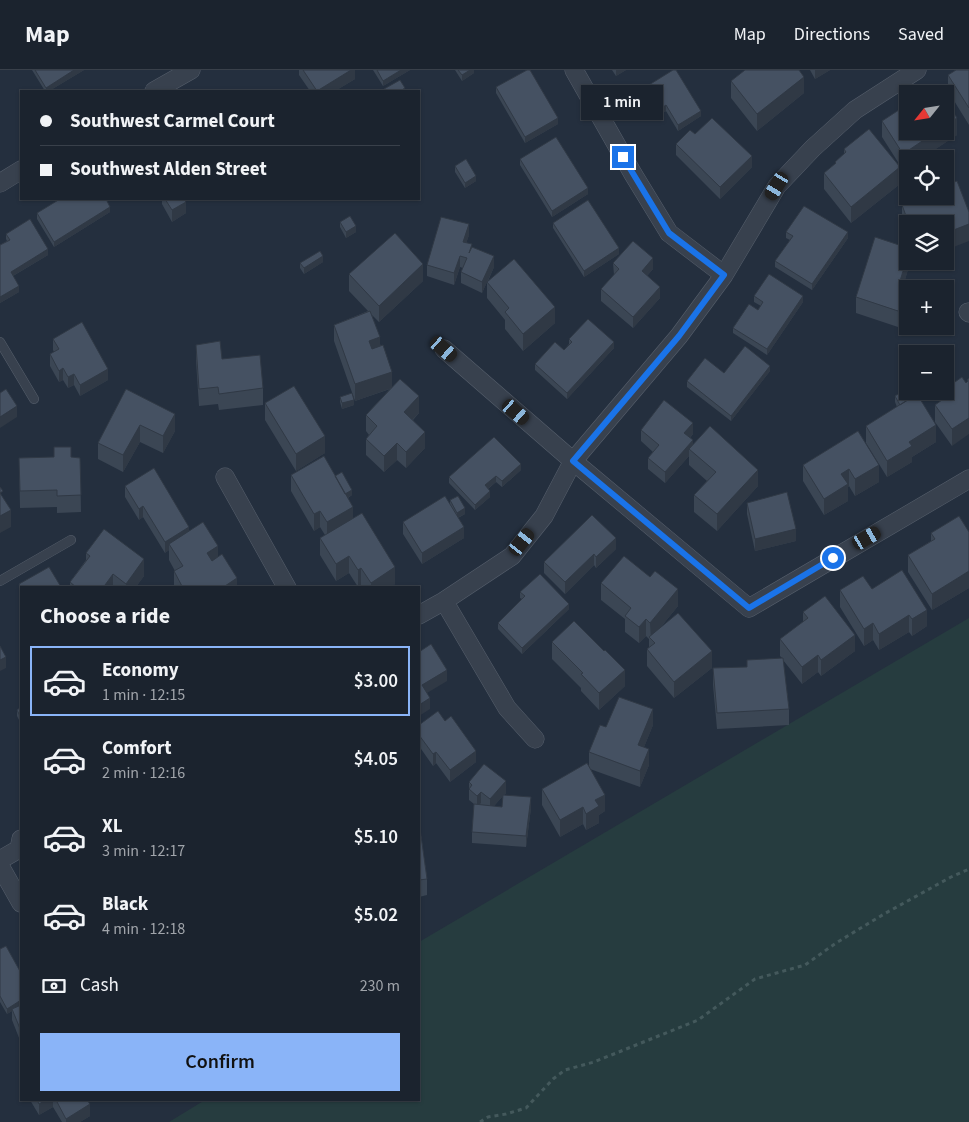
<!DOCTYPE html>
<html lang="en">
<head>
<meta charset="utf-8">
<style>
  :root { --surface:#1b232e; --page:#282f3a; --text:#f1f3f6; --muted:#a0a4aa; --line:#39404a; --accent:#8ab4f8 }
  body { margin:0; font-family:"Source Sans 3",sans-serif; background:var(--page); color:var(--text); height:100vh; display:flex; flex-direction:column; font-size:19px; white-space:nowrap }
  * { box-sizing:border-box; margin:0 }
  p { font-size:16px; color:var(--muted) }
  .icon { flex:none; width:28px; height:28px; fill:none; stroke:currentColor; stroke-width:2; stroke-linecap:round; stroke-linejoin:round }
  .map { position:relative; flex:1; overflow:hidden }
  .panel { position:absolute; left:20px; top:516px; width:400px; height:515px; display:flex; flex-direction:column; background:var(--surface); border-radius:0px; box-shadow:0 1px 4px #0004,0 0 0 1px var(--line) }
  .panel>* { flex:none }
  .banner { position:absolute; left:20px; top:20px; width:400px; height:110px; border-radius:0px; box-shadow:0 1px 4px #0004,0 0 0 1px var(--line); display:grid; align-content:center; height:110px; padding:0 20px; background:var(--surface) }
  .needle { width:32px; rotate:240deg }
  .controls { position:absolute; left:899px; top:15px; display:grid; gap:10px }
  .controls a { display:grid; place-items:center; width:55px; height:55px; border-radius:0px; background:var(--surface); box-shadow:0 1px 4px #0004,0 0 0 1px var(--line); font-size:25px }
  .end { position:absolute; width:22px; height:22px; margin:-11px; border:6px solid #1a73e8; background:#fff; box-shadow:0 0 0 2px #fff }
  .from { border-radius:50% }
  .bubble { position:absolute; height:35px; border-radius:0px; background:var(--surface); box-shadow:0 1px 4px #0004,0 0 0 1px var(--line); font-size:16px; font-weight:600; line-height:35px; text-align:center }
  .car { position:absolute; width:15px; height:30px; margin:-15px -8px; border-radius:6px; box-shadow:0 0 4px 1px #0007; background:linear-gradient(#222 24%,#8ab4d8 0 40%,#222 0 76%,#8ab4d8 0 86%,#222 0) }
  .banner b { display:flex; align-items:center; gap:18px; height:48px; font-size:19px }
  .banner b+b { border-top:1px solid var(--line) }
  .banner i { width:12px; height:12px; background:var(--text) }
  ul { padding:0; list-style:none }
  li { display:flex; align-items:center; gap:15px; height:70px; margin:0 10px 8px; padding:0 10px; border:2px solid transparent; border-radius:0px }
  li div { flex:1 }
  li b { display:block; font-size:19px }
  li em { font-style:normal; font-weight:600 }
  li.active { border-color:var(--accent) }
  li>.icon { width:45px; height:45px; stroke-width:1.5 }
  h2 { padding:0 20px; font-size:22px; line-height:60px }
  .pay { display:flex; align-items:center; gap:12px; height:55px; padding:0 20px; font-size:19px }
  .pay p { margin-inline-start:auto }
  .primary-button { display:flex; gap:10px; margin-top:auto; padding:10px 20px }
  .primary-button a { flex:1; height:58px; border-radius:0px; background:var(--accent); color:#111; font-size:20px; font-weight:600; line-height:58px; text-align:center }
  header { display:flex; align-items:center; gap:30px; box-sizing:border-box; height:70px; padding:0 25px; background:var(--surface); border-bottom:1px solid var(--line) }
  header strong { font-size:24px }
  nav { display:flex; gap:28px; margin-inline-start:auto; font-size:18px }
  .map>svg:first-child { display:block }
</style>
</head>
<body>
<header>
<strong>Map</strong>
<nav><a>Map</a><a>Directions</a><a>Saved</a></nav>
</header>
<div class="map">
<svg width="969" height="1052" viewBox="0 0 969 1052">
  <rect width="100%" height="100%" fill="#242f3e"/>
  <!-- green -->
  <path fill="#263c3f" d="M969 548V1052H169L205 1030H419V872Z"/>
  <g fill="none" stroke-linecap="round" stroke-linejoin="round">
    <!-- lane casing -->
    <g stroke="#565f6c" stroke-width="10">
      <path id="lane" d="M0 272 34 329
        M0 511 71 470"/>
    </g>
    <!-- street casing -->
    <g stroke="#565f6c" stroke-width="19">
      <path id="street" d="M574 0 633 104 669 163 724 205
        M154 21 191 0
        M0 113 21 100
        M968 242 969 243
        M444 279 573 391 749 538 969 409
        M225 407 287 518
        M444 531 507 638 535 669
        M419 545 444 531 512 486 544 446 573 391 679 266 724 205 777 116 813 78 855 40 917 0
        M0 790 19 779 21 769
        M0 796 21 833"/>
    </g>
    <!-- path -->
    <path stroke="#44595c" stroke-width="3" stroke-dasharray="4 4" stroke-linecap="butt" d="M480 1052 488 1047 506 1044 526 1038 553 1009 565 1000 594 992 698 950 755 909 805 895 836 873 884 844 951 807 969 799"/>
    <!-- lane -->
    <use href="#lane" stroke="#38414e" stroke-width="9"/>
    <!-- street -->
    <use href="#street" stroke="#38414e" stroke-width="18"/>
  </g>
  <!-- wall -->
  <path fill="#3b4654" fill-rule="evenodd" d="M32 0H84L49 21H45Z
    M299 0H355V9L335 21H310L299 5Z
    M373 0H410L383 16Z
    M455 0H474V3L462 11Z
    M612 0H626L616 6Z
    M810 0H830L815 9Z
    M969 0V55L948 21V5Z
    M731 11 804 23 757 61 731 28Z
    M496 17 558 54 525 73 496 23Z
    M636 23 701 46 678 61 666 41 650 51 636 28Z
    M882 51 957 65 903 100 882 67Z
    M695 64 752 97 720 129 676 85V74Z
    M844 79 900 114 851 153 824 119V103L835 94V92L844 84Z
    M520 89 588 124 552 147 520 95Z
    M455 96 476 111 465 118 455 102Z
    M957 111 951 178 948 169 945 170V154H908V166L902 151V135Z
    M162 129H184L186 143 172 152 162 134Z
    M110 142 54 177 37 149V143Z
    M340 152 356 162 346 168 340 157Z
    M553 153 619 184 584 207 553 158Z
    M786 162 848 168 812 220 775 197V191L790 170 786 168Z
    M6 164 48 185 13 206 19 222 0 233V175L7 171 6 169Z
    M469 165 466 173 494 197 488 211 555 253 523 281 505 259V250L487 228V212L482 223 461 213V202L463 198 460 197 454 215 427 206V195Z
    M909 191V196L904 213 907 230 898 257 856 243V227Z
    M323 192 304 204 300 198V193Z
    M613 193 653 199 647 206 660 228 633 258 601 231V219L614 205Z
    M349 204 423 211 379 252 372 245 392 317 419 343 413 350 425 378 406 398 397 390 384 402 366 385V369L369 365 366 361V345L390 319 355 331 334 271V255L368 241 349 221Z
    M754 226 803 232 767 285 733 263V258L758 240 761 236 754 232Z
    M53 269 108 310 80 326 74 315 68 318 63 310 59 312 50 296V284L54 282 53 280Z
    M569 269 614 278 567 329 535 300V294L564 280 569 274Z
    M196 275 263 318V335L219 340 218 334 199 336 196 291Z
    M770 301 731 351 687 317V311Z
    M969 308 952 376 935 352V335L945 328V319L966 313 967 312V310Z
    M126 319 175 361 163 383 140 372 123 402 98 389V373Z
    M895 326 936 372 912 387V392L887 407 866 373V356L897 337 895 332Z
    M340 327 354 335 342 339 340 332Z
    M265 333 325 383 296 401 265 350Z
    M641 360 693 364 690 368 693 375 758 416 717 461 694 442V425L707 411 689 395V386L665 413 648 399V388L653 382 641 371Z
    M858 361 879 412 855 426 849 416 848 417V431L824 445 803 411V395Z
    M71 387 80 388 81 442 57 443V437L20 438 19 388Z
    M521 400 502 417 496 412 488 419 490 427 475 440 449 413V407Z
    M291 405 335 406 352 425 348 428 353 448 395 514 390 518H363L361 515 358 517 349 503 336 511 320 485V468L325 465 320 457 314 461 291 421Z
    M125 416 189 461 218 487 237 518H174V501H175L169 490V480L165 483 143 447 139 450 125 427Z
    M450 430 465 444 458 448 464 468 422 494 403 464V452L450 435Z
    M747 433 796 471 755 481 747 444Z
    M969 462V518L932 540 908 502V485L931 471V463Z
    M616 479 596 498 594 495 565 524 544 503V492Z
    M86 483 144 506 135 518H70V512L86 490Z
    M601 513 678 536 660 558 712 598 674 628 647 596V579L649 578V569L646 566 639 573 625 562V549L601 530Z
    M19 514 61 518H21V535L19 531Z
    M872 519 927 556 912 566 909 562 879 580 873 570 864 576 840 537V520Z
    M520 522 569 539 522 584 498 559V553L522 529 520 528Z
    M803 542 855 581 821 606 818 602 802 614 783 590 789 639V655L717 659 713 615V598L747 597 782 588 780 586V569L803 552Z
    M552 572 625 616 599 640 581 621V618L552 589Z
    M21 637V654L17 646V640Z
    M419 655 476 692 450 712 436 693 433 696 419 676Z
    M653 655 644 677 649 695 640 717 590 699 605 741 599 745V753L586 760 583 754 560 767 542 735V719L589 698V682L606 657Z
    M469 712 506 723 504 725 531 738 526 777 472 773V762L474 734 469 730ZM503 726 502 737 494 736 501 728Z
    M419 751 427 809V825L419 827Z
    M0 879 21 903V973L12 950V941L7 944 0 932Z
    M30 1030H87L90 1046 80 1052H62L53 1037 39 1045Z"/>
  <!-- shaded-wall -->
  <path fill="#303945" d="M74 0H84L49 21H46V18Z
    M351 0H355V9L335 21H317Z
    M401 0H410L383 16V11Z
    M470 0H474V3L462 11V5Z
    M616 0H626L616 6Z
    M815 0H830L815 9Z
    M804 7V23L757 61V44Z
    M666 35V41L650 51V46Z
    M701 41V46L678 61V55Z
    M558 48V54L525 73V67Z
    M957 48V65L921 89H908V97L903 100V84L937 61H945V56Z
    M752 86V97L720 129V117Z
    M900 97V114L851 153V137Z
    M476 106V111L465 118V113Z
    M588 118V124L552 147V141Z
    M186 132V143L172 152V140Z
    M110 137V142L54 177V172Z
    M948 152V169L945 170V154H943Z
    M469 154V165L463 183V172Z
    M969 154V171L951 178V161Z
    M356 156V162L346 168V162Z
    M848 162V168L812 220V214Z
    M619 178V184L584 207V201Z
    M48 179V185L11 207V202Z
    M908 185V191H909V196L900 228V211Z
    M323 186V192L304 204V198Z
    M460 186V197L454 215V203Z
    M494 186V197L482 223V212Z
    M653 188V199L642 212V201Z
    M423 194V211L379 252V236Z
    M907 214V230L898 257V241Z
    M19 216V222L0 233V227Z
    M660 217V228L633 258V247Z
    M803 226V232L767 285V279Z
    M555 237V253L523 281V264Z
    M380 267V284L369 288V271Z
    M614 272V278L567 329V323Z
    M770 296V301L731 351V346Z
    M63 298V310L59 312V301Z
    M108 299V310L80 326V315Z
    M392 302V318L355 331V314Z
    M74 304V315L68 318V307Z
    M419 326V343L404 358V342Z
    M354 330V335L342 339V333Z
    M17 336V347L0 358V347Z
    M175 344V361L163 383V366Z
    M969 348V364L952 376V359Z
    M693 353V364L684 375V363Z
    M140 355V372L123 402V385Z
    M936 355V372L912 387V392L887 407V391L909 372Z
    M425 362V378L406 398V382Z
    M325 366V383L296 401V384Z
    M693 370V381L689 379V386L665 413V402Z
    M397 373V390L384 402V386Z
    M521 394V400L502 417V411Z
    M879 395V412L855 426V409Z
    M849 399V416L848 417V431L824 445V429L841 404Z
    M758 400V416L717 461V444Z
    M496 406V412L485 421V415Z
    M352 420V425L342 431V425Z
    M490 421V427L475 440V435Z
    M143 436V447L139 450V439Z
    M353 437V454L327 469V452Z
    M465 438V444L457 448V443Z
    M11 440V457L0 463V446Z
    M320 441V457L314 461V444Z
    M189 457V468L169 474V480L165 483V472Z
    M464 457V468L422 494V483Z
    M796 459V471L755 481V469Z
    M616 468V479L596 498V487Z
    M218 476V493L207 500V483Z
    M594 484V495L565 524V512Z
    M349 486V503L336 511V494Z
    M144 489V506L135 518H126V514Z
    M395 497V514L390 518H371V513Z
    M361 498V515L358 517V500Z
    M969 501V518L932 540V524Z
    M113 504V518H105V515Z
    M237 508V518H222Z
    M678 519V536L651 569 650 553Z
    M569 534V539L522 584V578Z
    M927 540V556L912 566V549Z
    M909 545V562L879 580V564Z
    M646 549V566L639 573V557Z
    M873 553V570L864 576V559Z
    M855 565V581L821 606V590Z
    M712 581V598L674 628V612Z
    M818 585V602L802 614V597Z
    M6 587V598L0 601V590Z
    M447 600V611L422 626V615Z
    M625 600V616L599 640V623Z
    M430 628V639L419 646V635Z
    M653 639V655L638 692V675Z
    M649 679V695L640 717V701Z
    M476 681V692L450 712V700Z
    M436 682V693L433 696V684Z
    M506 711V723L490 740V729Z
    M481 722V733L477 737V726Z
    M605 725V741L599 745V753L586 760V744L595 730Z
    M531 727V738L526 777V766Z
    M583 737V754L560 767V750Z
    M21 930V936L12 939V941L7 944V939Z
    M46 1030H53V1037L39 1045V1034Z
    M90 1034V1046L80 1052H66V1049Z"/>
  <!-- building -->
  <path fill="#455162" stroke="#303945" d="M35 0H74L46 18Z
    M303 0H351L317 21Z
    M377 0H401L383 11Z
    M458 0H470L462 5Z
    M527 0H530L558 48 525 67 496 17Z
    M673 0H676L701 41 678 55 666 35 650 46 636 23Z
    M745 0H799L804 7 757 44 731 11Z
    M956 0H969V38L948 5Z
    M400 10 405 18 400 21H386L384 19Z
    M936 15 941 24H923Z
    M945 29 957 48 945 56Z
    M908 34V61H937L903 84 882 51Z
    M712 48 752 86 720 117 676 74 690 60 695 64Z
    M869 59 900 97 851 137 824 103 836 93 835 92 846 82 844 79Z
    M556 67 588 118 552 141 520 89Z
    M466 89 476 106 465 113 455 96Z
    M957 111 969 142V154L951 161 948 152 943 154H909L902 135 922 126H945V116Z
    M60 129H106L110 137 54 172 37 143Z
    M165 129H184L186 132 172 140Z
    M588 130 619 178 584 201 553 153Z
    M804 136 848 162 812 214 775 191 793 166 786 162Z
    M350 146 356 156 346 162 340 152Z
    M441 147 469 154 463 172 472 174 469 183 472 177 494 186 482 212 461 202 467 188 460 186 454 203 427 195Z
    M30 149 48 179 11 202 19 216 0 227V175L10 170 6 164Z
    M395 163 423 194 379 236 349 204Z
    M875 167 908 178V185L900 211 907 214 898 241 856 227Z
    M633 171 653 188 642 201 660 217 633 247 601 219 619 199 613 193Z
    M320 181 323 186 304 198 300 193Z
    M514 189 555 237 523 264 505 242 509 238 487 212Z
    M769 204 803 226 767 279 733 258 749 234 758 240 763 232 754 226Z
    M370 241 380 267 369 271 372 279 383 275 392 302 355 314 334 255Z
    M588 249 614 272 567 323 535 294 555 272 564 280 572 272 569 269Z
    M82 252 108 299 80 315 74 304 68 307 63 298 59 301 50 284 59 279 53 269Z
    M220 271 222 289 260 285 263 318 219 324 218 317 199 319 196 275Z
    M745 276 770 296 731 346 687 311 705 288 724 303Z
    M962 307 966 313 968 311 967 310 969 308V348L952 359 935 335 949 325 945 319Z
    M400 309 419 326 404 342 425 362 406 382 397 373 384 386 366 369 377 356 366 345Z
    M294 316 325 366 296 384 265 333Z
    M6 319 17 336 0 347V323Z
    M126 319 175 344 163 366 140 355 123 385 98 373Z
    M906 319 911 328 900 335 895 326Z
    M352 323 354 330 342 333 340 327Z
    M917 324 936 355 909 372 912 376 887 391 866 356Z
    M664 330 693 353 684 363 693 370 665 402 648 388 659 375 641 360Z
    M710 356 758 400 717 444 694 425 716 402 689 379Z
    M858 361 879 395 855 409 849 399 841 404 848 414 824 429 803 395Z
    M494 367 521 394 502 411 496 406 485 415 490 421 475 435 449 407Z
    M54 377H71V387L80 388 81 425 57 426V420L20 421 19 388 54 387Z
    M324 386 353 437 327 452 320 441 314 444 291 405Z
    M154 398 189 457 165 472 143 436 139 439 125 416Z
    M342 402 352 420 345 424 335 406Z
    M0 417 3 421 0 423 11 440 0 446Z
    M787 422 796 459 755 469 747 433Z
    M445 426 464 457 422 483 403 452Z
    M458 426 465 438 457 443 450 430Z
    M362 443 395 497 371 513 361 498 358 500 349 486 336 494 320 468Z
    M592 445 616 468 596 487 594 484 565 512 544 492Z
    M959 446 969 462V501L932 524 908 485 935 469 931 463Z
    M203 452 218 476 207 483 212 491 222 484 237 508 222 518H196L195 516 192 518H183L174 501 183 496 169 474Z
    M104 459 144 489 126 514 113 504 105 515 108 518H77L70 512 90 486 86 483Z
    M624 486 650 507 655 501 678 519 650 553 646 549 639 557 625 546 631 538 601 513Z
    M49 497 61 517 21 518 19 514Z
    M902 500 927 540 912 549 909 545 879 564 873 553 864 559 840 520 863 506 872 519Z
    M540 504 569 534 522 578 498 553 525 526 520 522Z
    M825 526 855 565 821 590 818 585 802 597 780 569 808 548 803 542Z
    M678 543 712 581 674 612 647 579 655 573 649 567Z
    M574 551 604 581 605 580 625 600 599 623 581 604 583 603 552 572Z
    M431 574 447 600 422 615 430 628 419 635V582Z
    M0 576 6 587 0 590Z
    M783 588 789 639 717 643 713 598 747 597V590Z
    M619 627 653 639 638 675 649 679 640 701 589 682 600 655 606 657Z
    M21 637V648L17 640Z
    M438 641 445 651 451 646 476 681 450 700 436 682 433 684 419 665V655Z
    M587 693 605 725 595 730 599 736 586 744 583 737 560 750 542 719Z
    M484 694 506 711 490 729 481 722 477 726 469 719 472 715 469 712Z
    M503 725 531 727 526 766 472 762 474 734 502 737Z
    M419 751 427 809 419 810Z
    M6 876 21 903V930L7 939 0 926V879Z
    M21 935V961L12 939Z
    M37 1030H46L39 1034Z
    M56 1030H87L90 1034 66 1049Z"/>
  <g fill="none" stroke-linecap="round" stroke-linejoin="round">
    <!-- route -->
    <path stroke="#1a73e8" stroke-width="6" d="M623 87 669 163 724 205 679 266 573 391 749 538 833 488"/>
  </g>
</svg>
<div class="controls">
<a><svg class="needle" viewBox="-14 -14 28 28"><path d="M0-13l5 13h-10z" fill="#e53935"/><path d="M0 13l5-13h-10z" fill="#a0a4aa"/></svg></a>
<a><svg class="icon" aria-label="locate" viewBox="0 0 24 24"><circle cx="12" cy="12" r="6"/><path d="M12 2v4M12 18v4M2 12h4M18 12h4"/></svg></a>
<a><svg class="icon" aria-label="layers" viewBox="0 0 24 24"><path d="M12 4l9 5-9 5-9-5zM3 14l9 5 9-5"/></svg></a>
<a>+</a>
<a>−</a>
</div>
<i class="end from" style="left:833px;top:488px"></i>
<i class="end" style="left:623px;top:87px"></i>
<div class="bubble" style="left:581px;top:15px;width:82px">1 min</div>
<i class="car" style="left:777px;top:116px;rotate:211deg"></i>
<i class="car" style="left:444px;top:279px;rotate:131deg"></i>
<i class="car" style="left:516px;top:342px;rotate:131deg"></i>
<i class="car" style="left:867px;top:468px;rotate:60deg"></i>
<i class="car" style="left:522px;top:472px;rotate:39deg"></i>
<div class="banner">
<b><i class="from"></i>Southwest Carmel Court</b>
<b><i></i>Southwest Alden Street</b>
</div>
<section class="panel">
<h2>Choose a ride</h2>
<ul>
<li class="active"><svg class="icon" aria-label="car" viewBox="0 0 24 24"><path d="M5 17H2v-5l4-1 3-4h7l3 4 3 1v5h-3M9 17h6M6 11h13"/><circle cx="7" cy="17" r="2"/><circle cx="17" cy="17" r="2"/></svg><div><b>Economy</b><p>1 min · 12:15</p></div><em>$3.00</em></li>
<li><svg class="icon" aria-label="car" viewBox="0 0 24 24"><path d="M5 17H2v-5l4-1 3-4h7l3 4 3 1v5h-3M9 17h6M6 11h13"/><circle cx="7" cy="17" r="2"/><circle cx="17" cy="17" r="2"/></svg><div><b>Comfort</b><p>2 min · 12:16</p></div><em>$4.05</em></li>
<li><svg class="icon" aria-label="car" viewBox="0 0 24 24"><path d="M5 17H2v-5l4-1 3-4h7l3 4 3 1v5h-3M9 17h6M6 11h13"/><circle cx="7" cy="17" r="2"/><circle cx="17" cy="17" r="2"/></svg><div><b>XL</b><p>3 min · 12:17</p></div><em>$5.10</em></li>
<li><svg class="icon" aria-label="car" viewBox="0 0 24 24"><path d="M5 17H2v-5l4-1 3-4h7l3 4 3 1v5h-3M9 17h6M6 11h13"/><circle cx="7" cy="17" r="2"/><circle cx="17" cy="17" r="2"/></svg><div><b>Black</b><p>4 min · 12:18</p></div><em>$5.02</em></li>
</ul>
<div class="pay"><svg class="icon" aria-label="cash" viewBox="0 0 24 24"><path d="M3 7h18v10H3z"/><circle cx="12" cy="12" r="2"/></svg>Cash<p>230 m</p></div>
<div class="primary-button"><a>Confirm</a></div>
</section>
</div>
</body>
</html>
